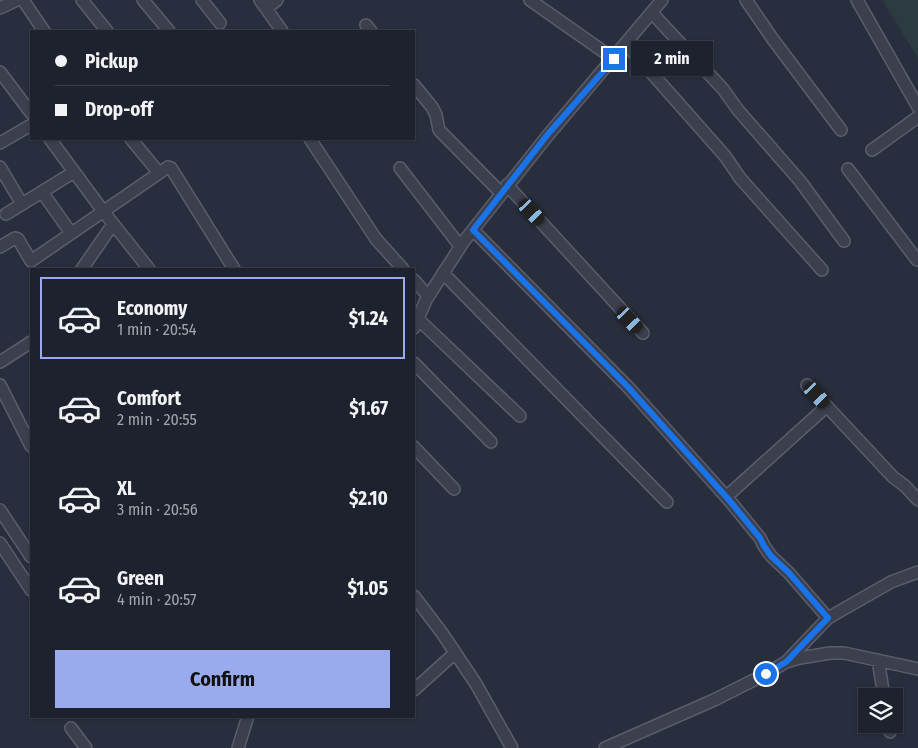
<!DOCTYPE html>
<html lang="en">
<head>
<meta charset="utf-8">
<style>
  :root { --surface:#1e222e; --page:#262a36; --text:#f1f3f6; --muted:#a1a4aa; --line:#3c3f4a; --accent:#99abed }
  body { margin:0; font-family:"Fira Sans Condensed",sans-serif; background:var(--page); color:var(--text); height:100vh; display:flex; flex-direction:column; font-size:19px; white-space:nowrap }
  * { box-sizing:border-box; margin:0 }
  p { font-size:16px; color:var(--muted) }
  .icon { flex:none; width:28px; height:28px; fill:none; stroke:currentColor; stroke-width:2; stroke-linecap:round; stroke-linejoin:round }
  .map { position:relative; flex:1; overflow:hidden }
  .drawer { position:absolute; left:30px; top:268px; width:385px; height:450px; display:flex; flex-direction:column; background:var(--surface); border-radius:0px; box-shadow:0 1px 4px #0004,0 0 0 1px var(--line) }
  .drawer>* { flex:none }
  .banner { position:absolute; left:30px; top:30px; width:385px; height:110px; border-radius:0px; box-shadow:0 1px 4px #0004,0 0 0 1px var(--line); display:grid; align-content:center; height:110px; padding:0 25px; background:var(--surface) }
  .tools { position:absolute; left:858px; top:688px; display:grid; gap:10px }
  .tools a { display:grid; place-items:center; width:45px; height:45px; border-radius:0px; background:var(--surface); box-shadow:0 1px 4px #0004,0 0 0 1px var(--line); font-size:25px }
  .end { position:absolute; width:22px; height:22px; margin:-11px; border:6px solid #1a73e8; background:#fff; box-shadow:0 0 0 2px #fff }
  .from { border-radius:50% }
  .bubble { position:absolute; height:35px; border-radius:0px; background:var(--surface); box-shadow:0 1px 4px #0004,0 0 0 1px var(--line); font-size:16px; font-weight:700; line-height:35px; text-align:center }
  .car { position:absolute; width:15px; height:30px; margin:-15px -8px; border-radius:6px; box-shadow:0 0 4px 1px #0007; background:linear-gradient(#222 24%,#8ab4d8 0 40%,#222 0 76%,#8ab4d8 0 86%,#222 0) }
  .banner b { display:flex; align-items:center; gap:18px; height:48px; font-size:19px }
  .banner b+b { border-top:1px solid var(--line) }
  .banner i { width:12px; height:12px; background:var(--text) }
  ul { padding:9px 0 0; list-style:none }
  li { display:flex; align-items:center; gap:15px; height:82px; margin:0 10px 8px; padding:0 15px; border:2px solid transparent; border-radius:0px }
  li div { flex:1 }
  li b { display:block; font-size:19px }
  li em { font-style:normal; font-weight:700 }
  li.current { border-color:var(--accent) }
  li>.icon { width:45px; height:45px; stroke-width:1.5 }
  .button { display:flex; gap:10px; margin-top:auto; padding:10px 25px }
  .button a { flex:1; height:58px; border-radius:0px; background:var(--accent); color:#111; font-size:20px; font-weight:700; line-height:58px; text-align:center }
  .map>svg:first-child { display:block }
</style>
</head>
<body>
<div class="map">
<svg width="918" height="748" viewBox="0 0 918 748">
  <rect width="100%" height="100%" fill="#282e3d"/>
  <!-- green -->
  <path fill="#2b3b3f" d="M882 0H918V58Z"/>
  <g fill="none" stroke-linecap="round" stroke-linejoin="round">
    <!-- minor casing -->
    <g stroke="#5a5e6b" stroke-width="14">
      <path id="minor" d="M23 0 44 31
        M82 0 107 31
        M143 0 169 31
        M202 0 220 23
        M260 0 282 31
        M530 0 614 59
        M746 0 772 38 841 130
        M857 0 918 107
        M0 8 17 0
        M267 8 277 0
        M652 13 723 89 738 110 800 181 844 241
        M366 25 371 31
        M626 44 725 156 740 178 822 270
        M0 72 31 113
        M414 85 432 107 436 115 439 130 501 193
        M50 139 103 211 149 269
        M131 139 159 173
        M310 139 376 239 403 269
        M0 143 31 125
        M872 150 918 117
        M0 167 22 204
        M400 168 460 246
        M848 169 917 260H918
        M507 185 643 333
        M42 192 71 233
        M6 214 74 172
        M473 230 628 387 729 500 760 538 764 546 771 556 789 573 828 618
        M0 247 15 238 18 239 31 261 168 167 171 168 234 269
        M82 269 113 224
        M443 273 667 502
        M414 280 428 296
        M418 319 520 416
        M414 328 426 300 464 241 549 134 662 0
        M0 362 31 342
        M414 363 491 442
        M0 385 31 446
        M807 385 893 477 905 486 918 500
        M414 447 454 489
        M726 497 827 406
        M0 510 31 557
        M0 543 31 590
        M414 596 442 633 476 684 512 748
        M878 660 884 696
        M787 661 828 618 891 582 918 572
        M414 690 455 653
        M889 724 890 732
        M71 728 86 748
        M238 748 248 716
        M605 748 714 700 766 674 786 662 800 658 830 653H844L918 669"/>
    </g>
    <!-- minor -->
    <use href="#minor" stroke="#3c404e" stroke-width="11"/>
  </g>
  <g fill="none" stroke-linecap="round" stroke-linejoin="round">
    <!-- route -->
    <path stroke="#1a73e8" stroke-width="6" d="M614 59 548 134 473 230 628 387 729 500 760 538 764 546 771 556 789 573 828 618 786 662 766 674"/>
  </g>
</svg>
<div class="tools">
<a><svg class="icon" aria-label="layers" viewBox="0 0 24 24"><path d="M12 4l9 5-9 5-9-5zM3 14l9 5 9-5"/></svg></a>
</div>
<i class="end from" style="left:766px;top:674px"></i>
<i class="end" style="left:614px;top:59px"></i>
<div class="bubble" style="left:631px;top:41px;width:82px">2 min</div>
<i class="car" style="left:532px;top:212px;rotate:137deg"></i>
<i class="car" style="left:630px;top:320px;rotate:137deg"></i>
<i class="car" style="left:817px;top:395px;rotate:137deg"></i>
<div class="banner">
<b><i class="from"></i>Pickup</b>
<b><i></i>Drop-off</b>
</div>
<section class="drawer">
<ul>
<li class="current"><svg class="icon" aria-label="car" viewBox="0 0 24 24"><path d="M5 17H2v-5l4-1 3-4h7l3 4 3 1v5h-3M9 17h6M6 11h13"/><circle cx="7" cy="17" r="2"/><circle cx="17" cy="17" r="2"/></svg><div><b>Economy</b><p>1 min · 20:54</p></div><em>$1.24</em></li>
<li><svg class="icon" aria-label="car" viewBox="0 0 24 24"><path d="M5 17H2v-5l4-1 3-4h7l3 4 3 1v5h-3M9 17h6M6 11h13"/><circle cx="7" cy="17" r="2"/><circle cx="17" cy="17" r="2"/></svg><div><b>Comfort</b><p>2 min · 20:55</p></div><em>$1.67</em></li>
<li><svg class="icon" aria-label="car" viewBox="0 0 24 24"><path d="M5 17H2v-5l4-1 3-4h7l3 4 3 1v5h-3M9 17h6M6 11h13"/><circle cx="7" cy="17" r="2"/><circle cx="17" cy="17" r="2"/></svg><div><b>XL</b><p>3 min · 20:56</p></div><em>$2.10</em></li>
<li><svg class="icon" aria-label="car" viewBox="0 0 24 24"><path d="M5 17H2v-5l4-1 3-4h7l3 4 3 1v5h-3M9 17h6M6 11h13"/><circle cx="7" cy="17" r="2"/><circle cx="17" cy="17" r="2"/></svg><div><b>Green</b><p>4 min · 20:57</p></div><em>$1.05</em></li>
</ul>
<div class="button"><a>Confirm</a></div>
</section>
</div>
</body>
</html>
